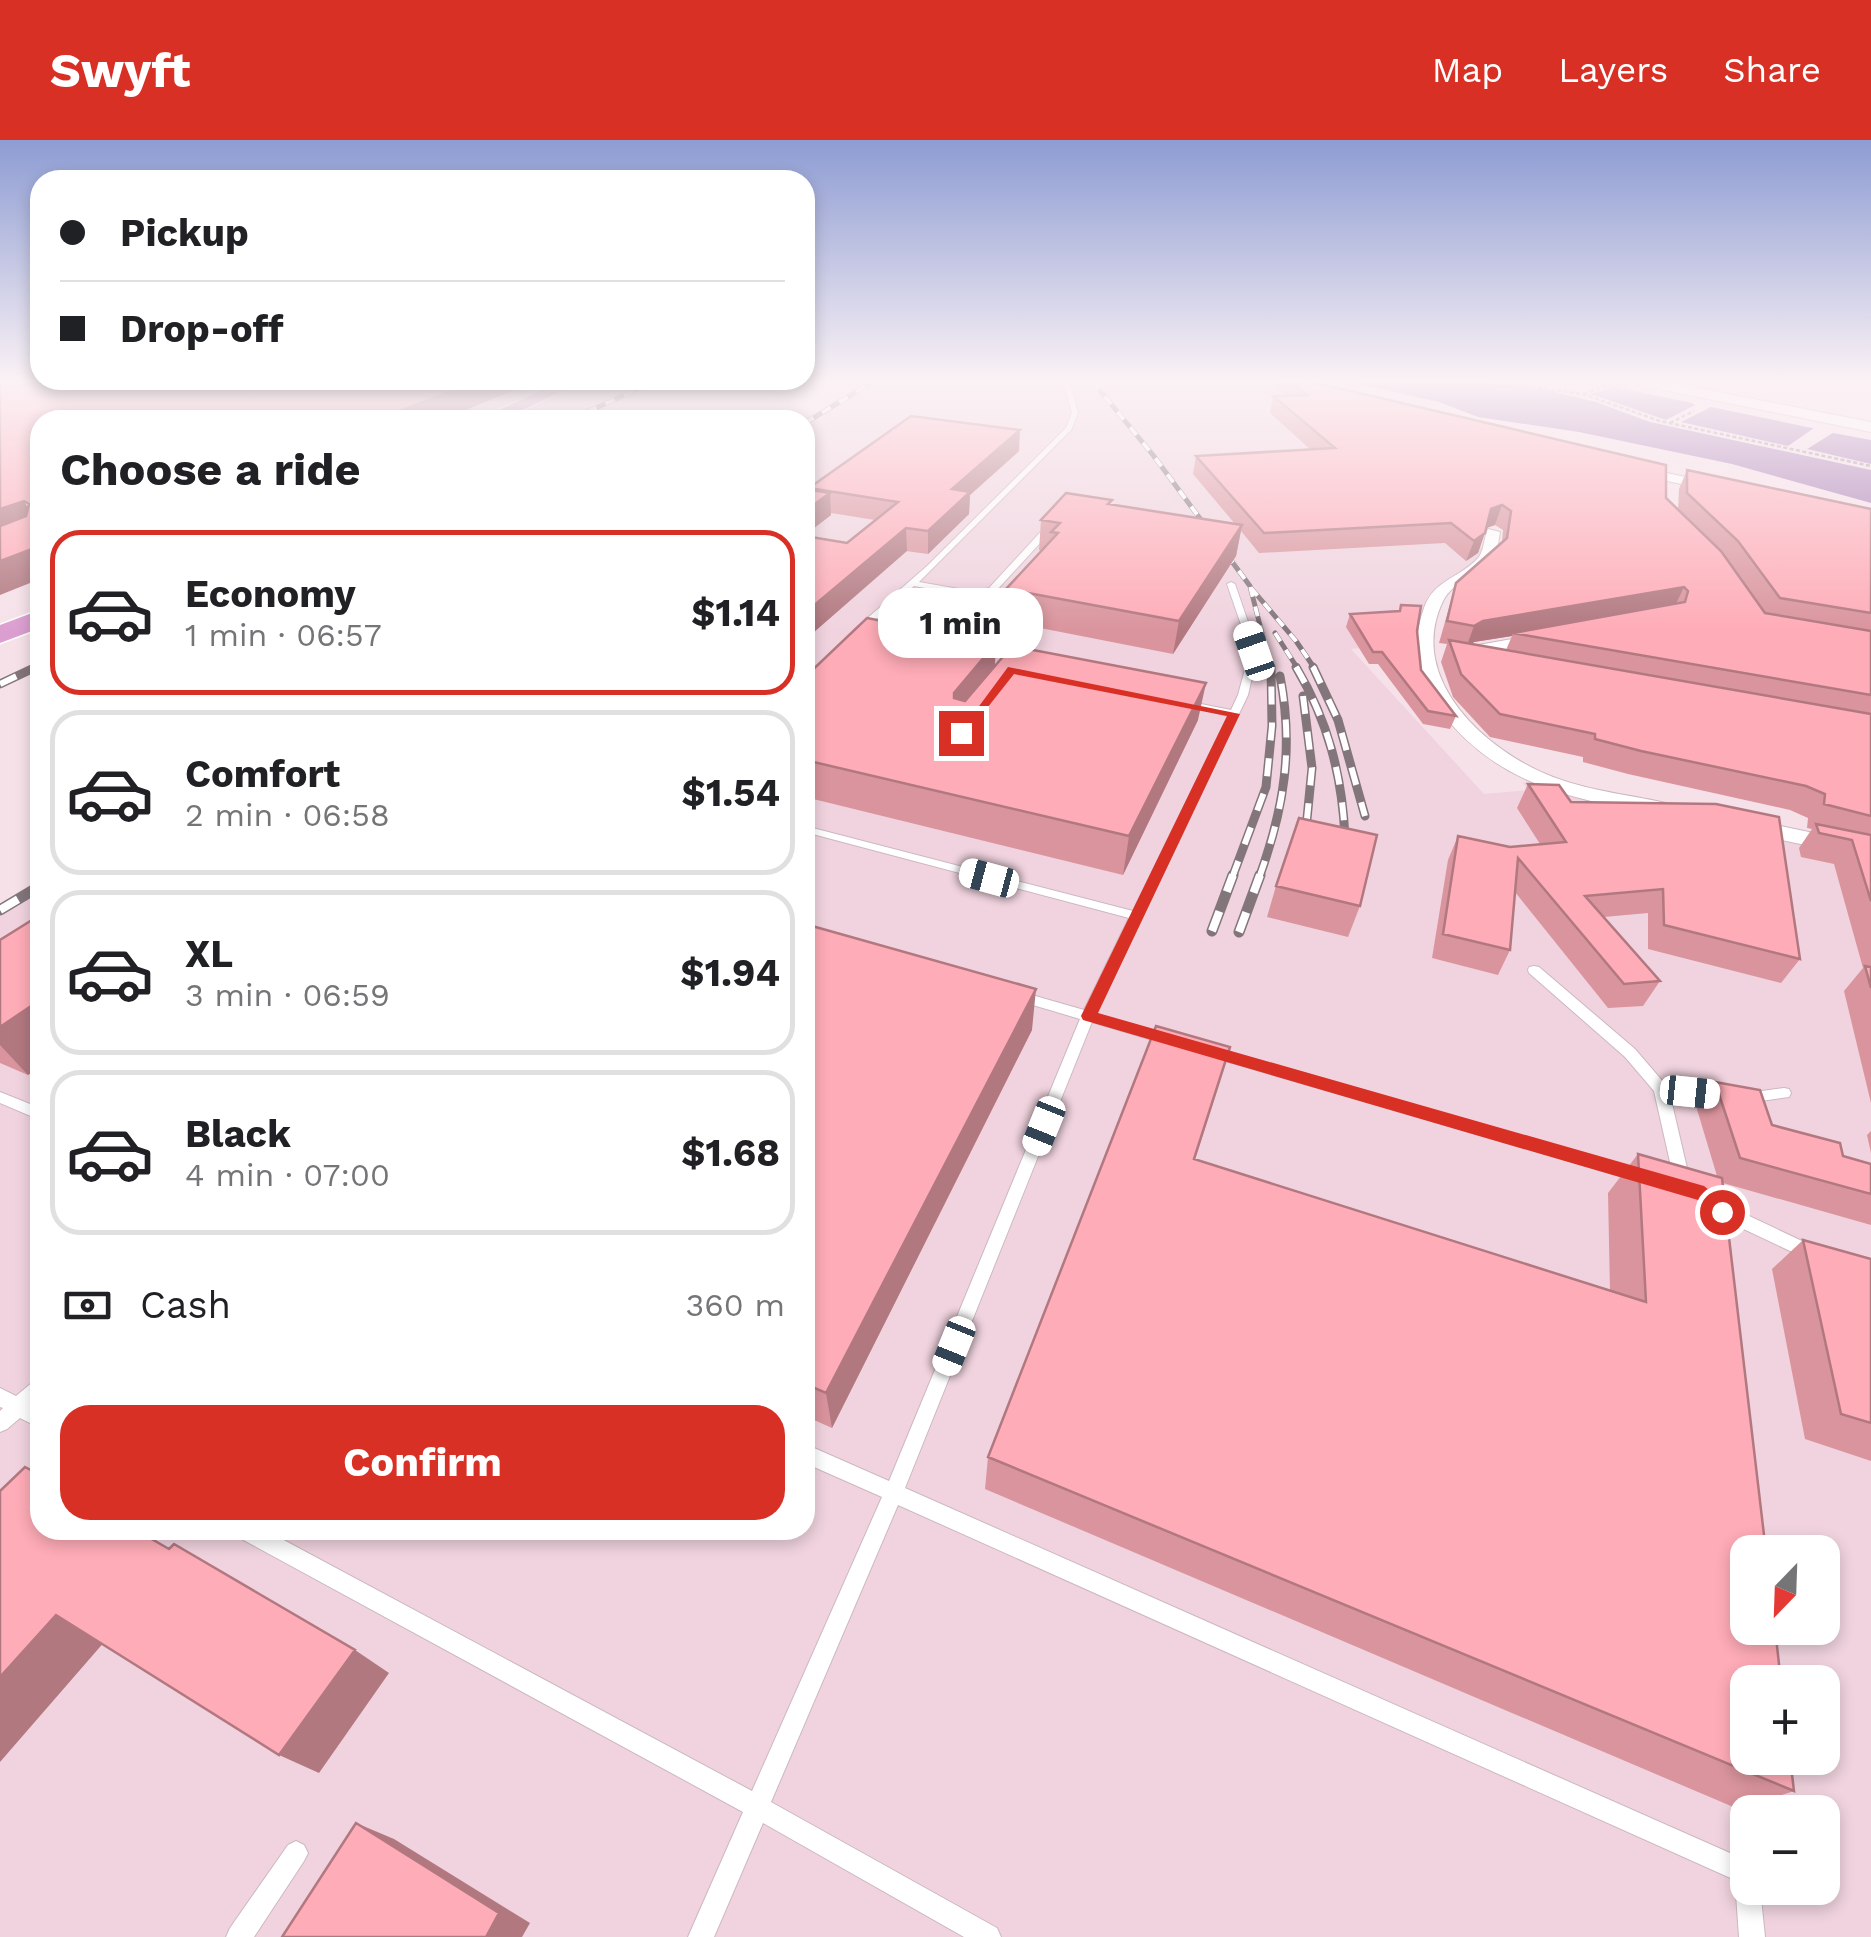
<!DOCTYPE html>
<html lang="en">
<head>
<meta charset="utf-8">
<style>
  :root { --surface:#fff; --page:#f2f2f2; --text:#202124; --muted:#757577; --line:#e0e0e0; --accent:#d93025 }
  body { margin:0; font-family:"Work Sans",sans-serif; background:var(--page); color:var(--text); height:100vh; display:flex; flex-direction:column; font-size:38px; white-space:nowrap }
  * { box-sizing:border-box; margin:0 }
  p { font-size:32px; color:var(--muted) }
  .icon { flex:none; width:55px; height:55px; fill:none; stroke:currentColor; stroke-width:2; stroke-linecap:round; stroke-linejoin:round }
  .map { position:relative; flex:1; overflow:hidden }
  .panel { position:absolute; left:30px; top:270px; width:785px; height:1130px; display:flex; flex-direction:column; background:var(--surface); border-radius:30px; box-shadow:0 5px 15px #0003 }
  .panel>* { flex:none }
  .top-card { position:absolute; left:30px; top:30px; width:785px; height:220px; border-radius:30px; box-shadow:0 5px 15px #0003; display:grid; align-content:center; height:220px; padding:0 30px; background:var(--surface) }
  .needle { width:65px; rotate:203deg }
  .controls { position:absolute; left:1730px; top:1395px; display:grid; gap:20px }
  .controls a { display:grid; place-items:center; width:110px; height:110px; border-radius:20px; background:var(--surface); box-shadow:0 5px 15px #0003; font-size:50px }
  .end { position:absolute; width:45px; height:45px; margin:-22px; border:12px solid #d93025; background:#fff; box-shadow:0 0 0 5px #fff }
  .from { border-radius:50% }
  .bubble { position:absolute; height:70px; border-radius:30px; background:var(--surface); box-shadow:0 5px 15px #0003; font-size:32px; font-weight:700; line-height:70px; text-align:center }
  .car { position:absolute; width:30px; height:60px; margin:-30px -15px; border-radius:12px; box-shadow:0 0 8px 2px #0007; background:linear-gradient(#fff 24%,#345 0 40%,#fff 0 76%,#345 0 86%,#fff 0) }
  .top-card b { display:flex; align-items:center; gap:35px; height:95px; font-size:38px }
  .top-card b+b { border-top:2px solid var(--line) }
  .top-card i { width:25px; height:25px; background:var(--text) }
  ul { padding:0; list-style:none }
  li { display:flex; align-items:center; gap:30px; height:165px; margin:0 20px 15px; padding:0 10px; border:5px solid var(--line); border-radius:30px }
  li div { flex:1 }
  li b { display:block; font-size:38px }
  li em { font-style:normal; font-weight:700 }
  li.on { border-color:var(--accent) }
  li>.icon { width:90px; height:90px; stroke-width:1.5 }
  h2 { padding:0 30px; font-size:45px; line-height:120px }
  .pay { display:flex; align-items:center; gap:25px; height:110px; padding:0 30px; font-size:38px }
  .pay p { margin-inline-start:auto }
  .button { display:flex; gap:20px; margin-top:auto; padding:20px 30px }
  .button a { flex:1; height:115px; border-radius:30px; background:var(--accent); color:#fff; font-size:40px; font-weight:700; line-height:115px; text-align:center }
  header { display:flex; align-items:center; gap:60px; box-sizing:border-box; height:140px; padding:0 50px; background:var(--accent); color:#fff }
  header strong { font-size:48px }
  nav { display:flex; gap:55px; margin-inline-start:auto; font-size:35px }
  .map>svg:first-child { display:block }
</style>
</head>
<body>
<header>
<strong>Swyft</strong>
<nav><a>Map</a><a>Layers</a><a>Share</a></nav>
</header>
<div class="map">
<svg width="1871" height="1797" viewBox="0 0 1871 1797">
  <rect width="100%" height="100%" fill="#f6e1e9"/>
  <!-- built -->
  <path fill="#f0d3de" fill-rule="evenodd" d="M874 241H1280L1485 410 1478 421 1428 456 1421 502 1351 509 1484 654 1528 650 1522 642 1871 719V1797H0V770L40 746V1390H805V283ZM1748 1412H1822V1488H1748ZM1748 1542H1822V1618H1748ZM1748 1672H1822V1748H1748Z"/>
  <!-- water -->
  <path fill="#a479b3" d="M1346 241H1462L1543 249 1596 262 1650 282 1871 330V363L1732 324 1579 292 1478 277 1439 262Z
    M1614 247 1692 263 1695 265 1666 280 1591 254Z
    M1711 267 1812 288H1814L1788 306 1681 282Z
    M1833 293 1871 300V324L1807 309Z"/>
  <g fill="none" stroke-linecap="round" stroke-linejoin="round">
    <!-- lane casing -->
    <g stroke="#ccb8c0" stroke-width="2">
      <path id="lane" d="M1063 241H1069L1078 273 1071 290 919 442 976 452 989 448 1046 386H1052V390L995 452 976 457 914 446 860 494H854V490L927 426 1066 288 1072 273Z
        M1341 241H1350L1314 251 1311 249Z
        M1231 442 1235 444 1258 511 1248 555 1096 874 1175 896 1177 900 1170 905 1092 882 905 1348 1748 1721V1748H1760L1765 1797H1739L1735 1740 898 1365 771 1662 997 1788 1001 1797H964L763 1683 714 1797H688L743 1672 238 1397 235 1390H265L752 1651 882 1357 805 1323V1304L889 1341 1080 879 1013 859 1011 856 1018 851 1084 870 1129 778 805 692V686L1133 771 1228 576 1181 564 1186 561 1231 570 1238 555 1250 511 1227 444Z
        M1534 826 1539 827 1635 909 1665 944 1725 952 1727 956 1725 960 1720 961 1670 955 1687 1028 1694 1037 1691 1041C1682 1045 1677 1039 1672 1031L1654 951 1625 917 1529 833 1528 830 1529 827Z
        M1210 906 1641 1030 1646 1032 1649 1036 1646 1040 1641 1042 1205 915 1203 911Z
        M1784 948 1789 949 1791 953 1789 957 1747 963 1742 962 1740 958 1742 954 1747 953Z
        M0 952 40 968V980L0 963Z
        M1713 1055 1719 1057 1728 1066 1819 1109 1821 1114 1819 1119 1813 1121 1807 1119 1716 1076 1705 1062 1707 1057Z
        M40 1238V1259L33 1265 40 1269V1288L20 1278 7 1289 0 1292V1271L3 1268 0 1267V1248L16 1256 34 1241Z
        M296 1701 304 1705 308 1713 304 1721 254 1797H226L230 1788 288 1705Z"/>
    </g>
    <!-- street casing -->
    <g stroke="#ccb8c0" stroke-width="2">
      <path id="street" d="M1629 325 1719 344 1726 348 1719 352 1624 332V326Z
        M1488 389 1500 392 1496 417C1481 434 1453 441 1443 461 1405 540 1488 612 1553 637 1592 652 1634 655 1674 665L1677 670 1674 675 1666 677C1575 658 1498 648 1439 569 1418 540 1411 503 1424 468 1434 439 1461 438 1479 417 1484 410 1484 397 1488 389Z
        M1546 493 1552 494V502L1456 519 1447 514 1456 509Z
        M1747 679 1871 705V719L1739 691 1736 686Z"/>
    </g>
    <!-- secondary casing -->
    <g stroke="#ccb8c0" stroke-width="2">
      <path id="secondary" d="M1633 241H1662L1871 282V292L1640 245Z"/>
    </g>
    <!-- primary casing -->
    <g stroke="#fff" stroke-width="3">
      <path id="primary" d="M561 241H583L502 280H478Z
        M40 470V488L0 503V485Z"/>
    </g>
    <!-- path -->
    <path stroke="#a09196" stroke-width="2.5" stroke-dasharray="4 2.5" stroke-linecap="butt" d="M1486 241 1583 254 1660 281 1871 326
      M1598 241 1620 245
      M1584 254 1610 244
      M1670 283 1694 271"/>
    <!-- lane -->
    <use href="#lane" fill="#fff" fill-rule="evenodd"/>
    <!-- street -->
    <use href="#street" fill="#fff" fill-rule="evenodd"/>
    <!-- secondary -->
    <use href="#secondary" fill="#fff" fill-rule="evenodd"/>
    <!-- primary -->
    <use href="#primary" fill="#db9ed0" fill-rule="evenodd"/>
    <!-- rail-far2 casing -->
    <g stroke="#83767b" stroke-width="5">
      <path id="rail-far2" d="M1092 241 1153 315 1250 446 1271 529
        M569 280 656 241
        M805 283 874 241
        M1251 448 1296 501 1315 529
        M1275 493 1298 529
        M31 529 40 525"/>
    </g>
    <!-- rail-far1 casing -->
    <g stroke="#83767b" stroke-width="9">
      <path id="rail-far1" d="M1296 527C1328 581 1342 635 1345 697
        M1313 527 1338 580 1365 676
        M0 544 36 527
        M1303 556 1312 628 1305 699
        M1232 738 1266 647 1272 586 1271 527
        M1259 738C1284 669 1294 608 1280 536"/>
    </g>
    <!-- rail casing -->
    <g stroke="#83767b" stroke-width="11">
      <path id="rail" d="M0 770 40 746
        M1212 791 1233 735
        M1239 792 1260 735"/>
    </g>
    <!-- rail-far2 -->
    <use href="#rail-far2" stroke="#fff" stroke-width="4" stroke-dasharray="10" stroke-linecap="butt"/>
    <!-- rail-far1 -->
    <use href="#rail-far1" stroke="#fff" stroke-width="6" stroke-dasharray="18" stroke-linecap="butt"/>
    <!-- rail -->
    <use href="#rail" stroke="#fff" stroke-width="8" stroke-dasharray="21" stroke-linecap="butt"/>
  </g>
  <!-- wall -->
  <path fill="#da949d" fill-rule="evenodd" d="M1274 241H1292L1666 358 1678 370 1679 349 1687 330 1871 369V963L1844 851 1863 828 1834 724 1801 717 1799 708 1812 689 1807 688 1808 678 1790 670 1628 634 1583 622V617L1490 597 1453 557 1441 522 1447 504 1439 503 1456 443 1502 402 1503 390 1495 385 1486 388 1478 413 1466 421 1445 403 1259 413 1241 391 1236 416 1173 514 1005 481 1006 449 1042 411 1039 410 1041 380 1112 365 1235 384 1193 334 1196 316 1311 310 1270 273 1273 256 1285 255 1273 246ZM1512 496 1506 510 1472 504 1474 502Z
    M1019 311 970 355 969 374 928 414 847 403 875 380 831 373V375L805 395V349L809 350V348Z
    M1401 465 1417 491 1421 530 1456 576 1450 589 1423 584 1378 524H1369L1346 487 1350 474 1399 471Z
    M996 503 995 526 1198 580 1123 735 805 657V537Z
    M1528 644 1571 662 1800 819 1781 843 1648 809V773L1604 777 1660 841 1643 866 1608 868 1515 752 1510 810 1498 835 1432 818 1448 720 1458 696 1510 707 1540 704 1517 668Z
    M1276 746 1360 766 1348 797 1267 777Z
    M40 775V926L28 935 0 923V800Z
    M805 784 1032 890 832 1288 805 1276Z
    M1715 942 1772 985 1843 1016 1871 1054V1085L1723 1043 1794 1651 1738 1669 985 1349 988 1317 1218 947 1195 1019 1610 1151 1608 1053 1638 1014 1717 1036 1696 966Z
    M1871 991V1013L1867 995Z
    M1803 1100 1871 1119V1321L1805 1299 1772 1129Z"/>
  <!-- shaded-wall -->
  <path fill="#b27880" d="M478 241H528L529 244 442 280H376Z
    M1020 290 1019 311 970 355 969 374 928 414V391L952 349Z
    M830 353 831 375 805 395V371Z
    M24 361 39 386 0 401V369Z
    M1502 365 1495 385 1484 389 1491 369Z
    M1242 385 1236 416 1173 514 1179 481Z
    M906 388 907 411 805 500V473Z
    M1485 393 1478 413 1466 421 1474 401Z
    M40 406V439L0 455V421Z
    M1684 447 1674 468 1513 493 1512 496 1474 502 1466 508 1474 486 1483 481Z
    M996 503 994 539 953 591 954 553Z
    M1206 543 1198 580 1123 735 1129 696Z
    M1036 849 1032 890 832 1288 826 1253Z
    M40 860V926L28 935 0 905V887Z
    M56 1475 106 1500 0 1622V1537Z
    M355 1510 389 1533 319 1633 279 1615Z
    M356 1683 394 1699 530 1783 522 1797H486Z"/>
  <!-- building -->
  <path fill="#feacb7" stroke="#b27880" stroke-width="2.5" d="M0 241H478L376 280H40V406L0 421V386L26 376 29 364 24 361 0 369Z
    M1290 241 1293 243 1308 241 1666 325V358L1721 411 1765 473 1871 491V555L1513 493 1685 462 1688 451 1684 447 1483 481 1474 486 1447 481 1456 443 1507 398 1511 371 1502 365 1491 369 1485 393 1474 401 1451 383 1264 393 1196 316 1335 308 1273 256 1307 255Z
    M911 276 1020 290 952 349 970 352 928 391 906 388 805 473V396L847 403 898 362 809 348Z
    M1687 330 1871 369V473L1780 458 1738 401 1687 353Z
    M805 349 830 353 805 371Z
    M1066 353 1112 360 1108 364 1242 385 1179 481 1006 449 1058 393 1051 392 1060 383 1041 380Z
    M1401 465 1421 466 1417 491 1421 530 1456 576 1428 571 1382 512H1373L1350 474 1400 471Z
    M867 478 996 503 954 553V558L965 561 1012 506 1206 543 1129 696 805 620V537Z
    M1449 500 1871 574V676L1824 664 1825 654 1806 646 1641 611 1595 599V594L1500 574 1461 534Z
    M1528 644 1559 645 1571 662 1716 664 1779 677 1800 819 1664 785 1663 749 1585 756 1660 841 1624 844 1518 718 1510 810 1443 794 1458 696 1510 707 1566 702Z
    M1299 678 1377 695 1360 766 1276 746Z
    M1816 684 1871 695V761L1852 700 1819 693Z
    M40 775V860L0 887V800Z
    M805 784 1036 849 826 1253 805 1244Z
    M1865 826 1871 827V848Z
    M1156 886 1230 907 1194 1019 1646 1162 1638 1014 1722 1038 1766 1412H1748V1488H1775L1781 1542H1748V1618H1790L1794 1651 988 1317Z
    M1715 942 1760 950 1772 985 1840 1003 1843 1016 1871 1024V1054L1740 1018Z
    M1803 1100 1871 1119V1283L1841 1274Z
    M25 1327 40 1335V1390H136L169 1409 174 1404 355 1510 279 1615 56 1475 0 1537V1351Z
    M356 1683 499 1773 486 1797H282Z"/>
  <!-- sky -->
  <linearGradient id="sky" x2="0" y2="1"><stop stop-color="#8d9cd3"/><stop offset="0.49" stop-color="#fbf2f5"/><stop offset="1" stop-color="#fbf2f5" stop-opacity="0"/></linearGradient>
  <rect width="1871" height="492" fill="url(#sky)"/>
  <!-- route -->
  <path fill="#d93025" d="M1008 527 1240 574 1098 873 1704 1046 1729 1066V1077H1716L1698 1060 1083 880 1081 876 1227 576 1014 534 965 596H957Z"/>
</svg>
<div class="controls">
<a><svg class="needle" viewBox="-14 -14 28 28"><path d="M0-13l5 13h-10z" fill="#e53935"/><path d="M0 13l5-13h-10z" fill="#757577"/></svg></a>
<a>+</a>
<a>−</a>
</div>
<i class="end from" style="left:1722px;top:1072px"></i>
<i class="end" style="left:961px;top:593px"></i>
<div class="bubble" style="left:878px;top:448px;width:165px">1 min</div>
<i class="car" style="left:1254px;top:511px;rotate:341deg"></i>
<i class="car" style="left:989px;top:738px;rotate:285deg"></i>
<i class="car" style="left:1690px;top:952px;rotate:96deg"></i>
<i class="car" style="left:1044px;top:986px;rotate:202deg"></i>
<i class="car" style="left:954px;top:1206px;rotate:202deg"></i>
<div class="top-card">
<b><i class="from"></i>Pickup</b>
<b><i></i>Drop-off</b>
</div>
<section class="panel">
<h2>Choose a ride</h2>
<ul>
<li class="on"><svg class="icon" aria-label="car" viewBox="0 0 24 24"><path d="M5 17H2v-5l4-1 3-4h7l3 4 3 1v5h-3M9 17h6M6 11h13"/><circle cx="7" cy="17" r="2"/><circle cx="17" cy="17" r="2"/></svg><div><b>Economy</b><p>1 min · 06:57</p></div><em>$1.14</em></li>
<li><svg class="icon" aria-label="car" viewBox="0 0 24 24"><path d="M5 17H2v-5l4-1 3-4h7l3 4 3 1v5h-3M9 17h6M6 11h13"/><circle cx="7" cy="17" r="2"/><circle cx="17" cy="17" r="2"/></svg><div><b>Comfort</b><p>2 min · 06:58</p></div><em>$1.54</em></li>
<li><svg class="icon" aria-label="car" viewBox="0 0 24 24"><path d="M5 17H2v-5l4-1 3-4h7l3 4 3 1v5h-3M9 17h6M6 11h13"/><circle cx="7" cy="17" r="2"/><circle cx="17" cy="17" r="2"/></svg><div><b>XL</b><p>3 min · 06:59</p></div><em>$1.94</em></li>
<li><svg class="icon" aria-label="car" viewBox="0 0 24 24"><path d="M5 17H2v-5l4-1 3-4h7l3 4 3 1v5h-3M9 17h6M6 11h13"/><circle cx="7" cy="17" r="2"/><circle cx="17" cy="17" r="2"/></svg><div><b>Black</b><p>4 min · 07:00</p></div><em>$1.68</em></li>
</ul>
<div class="pay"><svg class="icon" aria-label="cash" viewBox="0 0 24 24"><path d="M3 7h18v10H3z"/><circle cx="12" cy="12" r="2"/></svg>Cash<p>360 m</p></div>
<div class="button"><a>Confirm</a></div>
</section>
</div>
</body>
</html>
